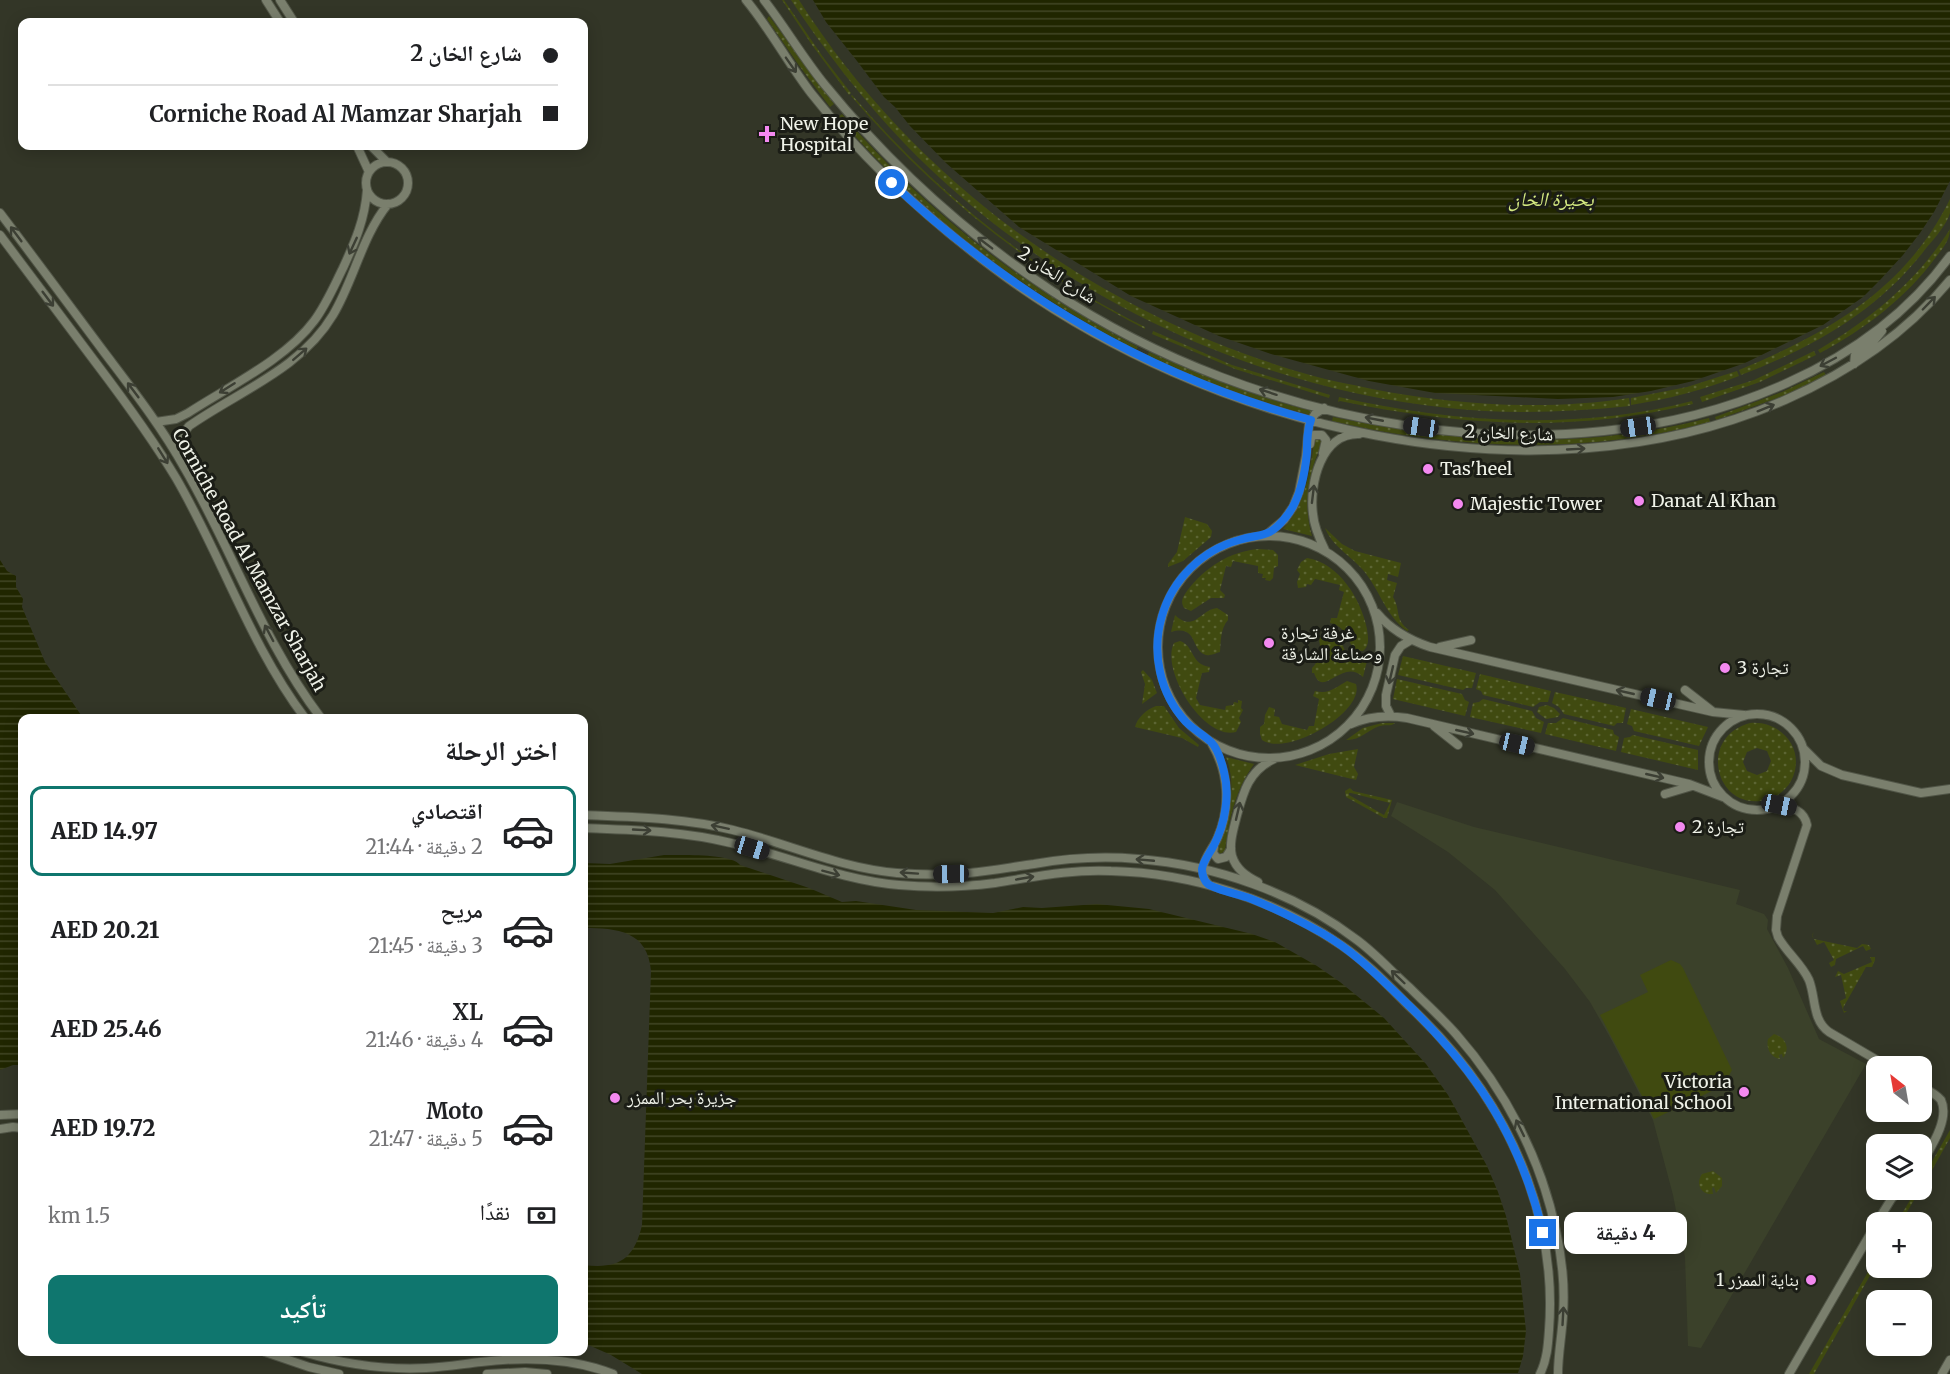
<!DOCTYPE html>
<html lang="ar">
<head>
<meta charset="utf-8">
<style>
  :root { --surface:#fff; --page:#f6f6f6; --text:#202124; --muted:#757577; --line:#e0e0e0; --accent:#0f766e }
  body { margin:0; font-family:Merriweather,"Noto Naskh Arabic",serif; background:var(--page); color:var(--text); direction:rtl; height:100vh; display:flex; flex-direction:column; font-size:22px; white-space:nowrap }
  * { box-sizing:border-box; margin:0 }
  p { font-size:20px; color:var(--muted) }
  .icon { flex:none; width:33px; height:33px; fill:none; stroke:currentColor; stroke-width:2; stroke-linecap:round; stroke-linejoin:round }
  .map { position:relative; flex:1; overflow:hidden; direction:ltr }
  .sheet { position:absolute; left:18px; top:714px; width:570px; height:642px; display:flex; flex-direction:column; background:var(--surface); border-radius:12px; box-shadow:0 3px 15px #0003; direction:rtl }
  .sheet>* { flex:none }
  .guide { position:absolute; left:18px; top:18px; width:570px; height:132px; border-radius:12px; box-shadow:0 3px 15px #0003; direction:rtl; display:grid; align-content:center; height:132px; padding:0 30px; background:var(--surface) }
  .needle { width:39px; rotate:329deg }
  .fabs { position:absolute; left:1866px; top:1056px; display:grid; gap:12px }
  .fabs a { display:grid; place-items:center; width:66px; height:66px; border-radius:12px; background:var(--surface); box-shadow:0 3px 15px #0003; font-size:30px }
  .end { position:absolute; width:27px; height:27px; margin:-14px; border:8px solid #1a73e8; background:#fff; box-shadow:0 0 0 3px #fff }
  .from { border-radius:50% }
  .bubble { position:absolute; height:42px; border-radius:12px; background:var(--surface); box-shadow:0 3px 15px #0003; font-size:20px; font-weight:800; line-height:42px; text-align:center; direction:rtl }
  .car { position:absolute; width:18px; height:36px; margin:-18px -9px; border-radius:8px; box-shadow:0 0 4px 2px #0007; background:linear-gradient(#222 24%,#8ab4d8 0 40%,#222 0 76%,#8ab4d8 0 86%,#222 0) }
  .guide b { display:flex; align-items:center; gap:21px; height:57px; font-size:22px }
  .guide b+b { border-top:2px solid var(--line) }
  .guide i { width:15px; height:15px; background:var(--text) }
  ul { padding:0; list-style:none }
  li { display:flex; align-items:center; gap:18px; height:90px; margin:0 12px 9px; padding:0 18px; border:3px solid transparent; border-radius:12px }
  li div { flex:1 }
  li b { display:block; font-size:22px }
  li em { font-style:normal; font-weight:800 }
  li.selected { border-color:var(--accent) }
  li>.icon { width:54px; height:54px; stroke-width:1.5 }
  h2 { padding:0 30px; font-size:27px; line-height:72px }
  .pay { display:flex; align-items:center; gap:15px; height:66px; padding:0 30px; font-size:22px }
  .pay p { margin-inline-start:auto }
  .action { display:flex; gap:12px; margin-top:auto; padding:12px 30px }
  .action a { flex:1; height:69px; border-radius:12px; background:var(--accent); color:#fff; font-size:24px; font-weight:800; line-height:69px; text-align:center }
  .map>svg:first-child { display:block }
</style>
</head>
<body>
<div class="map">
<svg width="1950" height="1374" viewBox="0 0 1950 1374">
  <defs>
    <pattern id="grass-dots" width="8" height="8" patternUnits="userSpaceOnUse" patternTransform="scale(1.5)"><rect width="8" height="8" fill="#404a10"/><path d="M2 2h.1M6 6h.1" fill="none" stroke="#5c6533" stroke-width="1.8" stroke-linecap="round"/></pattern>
    <pattern id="water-rules" width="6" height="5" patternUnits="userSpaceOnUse" patternTransform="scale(1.5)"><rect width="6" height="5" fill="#202600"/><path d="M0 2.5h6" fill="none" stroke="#414625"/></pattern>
  </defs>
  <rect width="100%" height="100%" fill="#333627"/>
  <!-- built -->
  <path fill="#3b412a" d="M1397 802 1474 827 1740 890 1736 904 1764 914 1768 920 1767 929 1788 968 1819 1039 1866 1064 1701 1348 1688 1346 1685 1257 1673 1195 1653 1120 1611 1039 1590 1002 1565 969 1495 890 1448 852 1391 816Z"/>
  <!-- grass -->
  <path fill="url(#grass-dots)" fill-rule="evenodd" d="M782 0H784L823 57 851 93 849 95 812 45Z
    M791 0H799C916 184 1102 316 1310 375 1330 381 1351 384 1372 389 1456 405 1544 411 1629 398L1630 406C1570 412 1508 415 1448 408 1245 387 1046 290 904 143 862 99 825 51 791 0Z
    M769 16 834 104 830 107 798 64 767 19Z
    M852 95C934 190 1032 271 1145 327V329C1031 271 934 193 851 96Z
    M842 114C925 211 1024 288 1138 347L1136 350C1019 289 925 217 838 117Z
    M1950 199C1950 203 1950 209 1950 213 1947 224 1935 238 1927 247 1880 310 1814 347 1741 375L1739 370C1828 333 1906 289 1950 199Z
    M1950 229C1950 240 1943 248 1936 257 1906 298 1865 329 1820 353L1818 350C1871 319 1917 281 1950 229Z
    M1153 331 1232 365 1330 395 1329 398 1235 369 1152 334Z
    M1814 351 1816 355 1760 382 1702 402 1700 397 1754 380Z
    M1149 352C1202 376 1256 397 1312 411L1311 415C1255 401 1200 380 1147 356Z
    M1737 371 1739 376C1704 390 1668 399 1631 405V398L1687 387Z
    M1824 372 1826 375 1783 396 1716 420 1715 417 1782 392Z
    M1339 397C1455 423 1576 431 1692 401L1693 404C1571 433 1462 426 1340 401L1338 402Z
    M1333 417C1458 443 1584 451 1709 418L1710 422C1585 455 1457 450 1332 421Z
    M1320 438 1322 444C1308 472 1303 507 1312 536L1283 529C1302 509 1307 484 1312 457 1313 451 1313 444 1315 439Z
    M1185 517 1207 524 1212 531 1211 537 1183 561 1168 567V564L1177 552Z
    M1325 528 1342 544 1355 551 1401 563 1398 577 1388 574 1387 580 1397 583 1393 597C1401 610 1394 619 1409 630L1407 631C1385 615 1380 590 1363 570 1351 556 1332 546 1325 528Z
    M1259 549 1273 550 1278 555V566L1274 568 1273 578 1270 581 1265 580 1266 578H1262L1263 574 1258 573V566L1233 561 1231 567 1226 566 1220 590 1225 595 1224 598H1211L1191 611 1184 608C1180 601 1183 597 1187 591 1204 568 1230 551 1259 549Z
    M1307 558C1339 563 1361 599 1367 629 1368 637 1370 645 1363 651L1355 650C1346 639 1346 626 1330 623L1331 618H1337L1344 592 1339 590 1340 585 1315 579 1311 585 1307 584 1306 587 1298 588 1297 582 1300 574 1297 570 1301 562Z
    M1217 608 1228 615V620C1220 629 1221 642 1220 652 1216 653 1211 656 1206 655 1190 650 1198 624 1171 632L1175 615C1194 633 1200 610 1217 608Z
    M1328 634C1349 633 1338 667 1367 661L1363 677C1342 657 1323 700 1314 673H1312V668C1318 663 1322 648 1319 641L1321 636 1323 637Z
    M1180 641C1195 646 1190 664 1210 667L1209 672 1202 673 1196 698 1200 705 1225 710 1226 706 1233 705 1234 702 1238 703V700L1242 701 1241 708 1243 710 1239 718 1241 722 1236 732C1204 741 1160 670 1174 643Z
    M1403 656 1476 673 1472 688H1466L1463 690 1398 675Z
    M1143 670 1152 680 1157 693 1142 704 1145 684 1141 672Z
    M1480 674 1551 691 1548 702H1540L1533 707 1483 695 1481 691 1476 689Z
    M1397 679 1462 694 1465 700 1469 702 1465 716 1393 699Z
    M1347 681 1356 684C1365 712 1287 757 1262 740L1260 734V727L1264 724 1265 715 1269 707 1275 709 1274 716 1279 717 1282 724 1307 730 1309 726H1314L1319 699 1313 696 1315 691C1329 695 1336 687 1347 681Z
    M1555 692 1626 708 1623 723H1617L1614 726 1564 714 1559 707 1552 703Z
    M1483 699 1532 711 1536 718 1544 722 1541 733 1470 717 1473 703 1479 702Z
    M1547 705 1554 708 1560 714 1558 717 1546 719 1537 712 1539 707Z
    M1156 706H1164L1179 728 1199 745 1198 747 1182 738 1135 727C1137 718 1147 709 1156 706Z
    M1631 709 1708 727 1699 746 1634 731 1632 726 1627 724Z
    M1563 718 1613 730 1614 734 1619 737 1616 751 1545 734 1548 723H1556Z
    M1382 723H1395C1390 727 1386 724 1380 726 1367 730 1362 740 1346 740L1363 728Z
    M1750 723C1782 720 1807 751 1791 781 1786 790 1776 798 1766 800 1715 812 1697 737 1750 723ZM1757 748 1767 751 1771 761 1767 771 1757 775 1747 771 1743 762 1747 752Z
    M1633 735 1698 750V770L1621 752 1624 738 1630 737Z
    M1358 749 1354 767 1358 774 1356 780 1295 765 1329 754Z
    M1226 757 1254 764C1235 790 1229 820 1225 851L1220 854 1217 849C1228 820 1238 788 1226 757Z
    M1350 788 1353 791 1392 800 1387 818H1384L1346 797 1345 791ZM1349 793H1351L1390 803 1384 815 1349 795Z
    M1814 932 1812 936 1814 939 1857 948 1862 944 1869 945 1871 949 1866 951 1863 946 1836 959 1835 965 1831 967 1829 963 1834 960 1824 942 1817 945 1812 935Z
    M1870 957H1875V960L1872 967H1866L1843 1008 1844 1011H1847L1844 1013 1840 1001 1846 998 1841 975 1835 977 1838 971 1844 974 1872 962Z
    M1774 1034C1785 1037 1791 1048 1783 1058L1782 1054 1779 1055 1780 1059C1770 1057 1766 1048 1768 1039Z
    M1950 1130V1138L1922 1188V1179Z
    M1713 1171 1722 1178V1186L1716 1193 1714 1187 1712 1188 1713 1194C1701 1195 1695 1184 1702 1174Z
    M1916 1190H1920L1901 1222H1897Z
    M1876 1258V1265L1814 1374H1809Z"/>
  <!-- garden -->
  <path fill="#404a10" d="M1671 960 1680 964 1683 968 1732 1070 1724 1085 1654 1119 1600 1015 1648 992 1640 975Z"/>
  <!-- water -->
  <path fill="url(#water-rules)" d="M813 0H1950V181L1934 212 1920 233 1903 255 1880 280 1863 297 1823 325 1745 363 1693 381 1651 391 1613 397 1558 399 1435 393 1369 381 1271 354 1219 336 1131 296 1019 227 946 163 910 126 895 107 884 97 857 61 826 22Z
    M0 560 7 571 16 576V587L23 599 22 607 45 662 83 718H22V1065H13L0 1070Z
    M664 855C679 855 732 853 740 865L809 888 842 902 856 901 916 910 993 913 1023 907 1042 908 1097 904 1149 909 1252 934 1275 942 1317 966 1340 982 1384 1018 1426 1064 1448 1095 1487 1166 1498 1192 1506 1216 1520 1274 1526 1331 1523 1356 1518 1373 642 1374 611 1355 584 1343V1265C618 1269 634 1260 642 1225L651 971C648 931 617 928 584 928V863L610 864Z"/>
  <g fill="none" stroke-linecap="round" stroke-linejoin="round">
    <!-- secondary casing -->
    <g stroke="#515547" stroke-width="10">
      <path id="secondary" d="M266 0 280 22
        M280 0 294 22
        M746 0C770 29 788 63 811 93 864 160 926 218 995 269 1207 428 1534 510 1785 400 1849 372 1906 334 1950 280
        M764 0C785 27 803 58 825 85 890 165 966 234 1052 291 1256 426 1557 486 1787 383 1852 354 1908 314 1950 256
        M357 146 369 172
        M371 146 387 162
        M366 183a21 21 0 1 1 42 0a21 21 0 1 1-42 0Z
        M0 213C35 259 69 305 104 352 132 389 161 426 184 467 232 549 263 642 321 718
        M0 235C32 278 64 320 96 363 124 400 152 438 176 478 222 557 250 645 305 718
        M1854 364 1855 355 1873 342 1882 331
        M156 422 176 419 188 413C228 387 286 359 314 321 326 305 334 286 343 268 355 242 365 219 367 190
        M1310 444 1311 438 1314 435H1322L1326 440 1323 453
        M176 453 180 438 189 426C239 391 301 369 333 315 354 280 362 236 388 204
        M1158 647a111 111 0 1 1 222 0a111 111 0 1 1-222 0Z
        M1265 536 1284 520 1293 507 1299 492 1306 456 1309 424 1315 414 1324 408
        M1325 550C1319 538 1314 527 1313 514 1309 484 1321 433 1359 434
        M1377 613C1391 630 1409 640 1430 647L1713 712 1744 715
        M1440 647 1471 640
        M1685 690 1712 711
        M1709 762a48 48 0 1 1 96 0a48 48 0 1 1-96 0Z
        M1391 716 1386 706V695L1395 655 1401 646 1411 640
        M1351 724C1369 716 1388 715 1407 718L1689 784 1723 797
        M1434 726 1458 745
        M1804 749 1821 766 1842 775 1921 793 1950 789
        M1665 794 1692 786
        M1779 805C1793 808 1804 810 1807 825L1777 916 1776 930 1778 937C1787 953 1801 963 1809 980 1816 998 1812 1020 1829 1032L1887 1066
        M584 815C634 817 684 818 733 830 789 844 840 868 897 873 921 875 945 875 969 873 991 871 1012 867 1034 864 1068 858 1104 856 1138 859 1215 865 1296 893 1357 940 1376 954 1392 972 1410 988 1426 1004 1442 1018 1456 1034 1505 1090 1541 1158 1556 1231 1562 1258 1565 1287 1563 1315 1562 1335 1558 1354 1558 1374
        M584 828C633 830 682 831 731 843 788 856 840 880 899 885 931 888 964 887 995 883 1034 877 1071 869 1111 871 1191 873 1274 899 1341 945 1365 961 1387 984 1408 1005 1461 1054 1502 1110 1527 1178 1545 1227 1553 1278 1549 1330 1548 1345 1547 1360 1540 1374
        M1214 847 1213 853 1218 859 1226 857 1231 849
        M1258 882C1246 876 1236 869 1232 856 1229 844 1233 831 1236 819 1243 793 1248 771 1274 759
        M1209 885C1204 880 1202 875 1203 868 1204 858 1213 848 1217 839 1231 808 1229 773 1212 744
        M1922 1087C1928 1090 1936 1094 1941 1100 1950 1119 1931 1147 1922 1163
        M0 1115 22 1114
        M0 1129 13 1127 22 1128
        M1877 1222 1892 1198 1901 1190
        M265 1352 309 1367 339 1374
        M303 1352C343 1364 385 1370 426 1368 445 1367 463 1364 481 1362 524 1357 573 1358 613 1374
        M487 1374 525 1372 547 1374
        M1789 1374 1876 1224
        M1942 1374 1950 1360"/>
    </g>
    <!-- secondary -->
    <use href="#secondary" stroke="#7a7f6d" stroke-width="8"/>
  </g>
  <!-- one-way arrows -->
  <defs><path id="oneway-shaft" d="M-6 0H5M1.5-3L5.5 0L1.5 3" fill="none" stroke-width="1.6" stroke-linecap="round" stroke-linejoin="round" transform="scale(1.5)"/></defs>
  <g stroke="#3c3f34">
    <use href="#oneway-shaft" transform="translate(791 65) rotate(55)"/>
    <use href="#oneway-shaft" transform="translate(16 234) rotate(-127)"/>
    <use href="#oneway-shaft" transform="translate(985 243) rotate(-143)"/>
    <use href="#oneway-shaft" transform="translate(353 246) rotate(115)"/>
    <use href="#oneway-shaft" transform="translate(48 299) rotate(53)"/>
    <use href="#oneway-shaft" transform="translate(1929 303) rotate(-46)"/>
    <use href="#oneway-shaft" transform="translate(300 354) rotate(-41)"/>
    <use href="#oneway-shaft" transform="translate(1828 362) rotate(152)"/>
    <use href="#oneway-shaft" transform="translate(227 388) rotate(148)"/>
    <use href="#oneway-shaft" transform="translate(133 390) rotate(-127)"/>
    <use href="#oneway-shaft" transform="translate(1268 392) rotate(-162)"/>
    <use href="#oneway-shaft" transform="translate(1766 408) rotate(-22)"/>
    <use href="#oneway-shaft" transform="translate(1374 419) rotate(-169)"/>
    <use href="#oneway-shaft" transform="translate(1576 449) rotate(-3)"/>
    <use href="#oneway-shaft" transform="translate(163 456) rotate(58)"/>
    <use href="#oneway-shaft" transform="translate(1313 494) rotate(-83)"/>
    <use href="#oneway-shaft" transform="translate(269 633) rotate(-118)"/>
    <use href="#oneway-shaft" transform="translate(1391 675) rotate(103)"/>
    <use href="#oneway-shaft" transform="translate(1625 692) rotate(-167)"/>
    <use href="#oneway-shaft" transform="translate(1465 732) rotate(13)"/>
    <use href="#oneway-shaft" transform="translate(1655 776) rotate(13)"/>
    <use href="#oneway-shaft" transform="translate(1238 811) rotate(-77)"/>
    <use href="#oneway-shaft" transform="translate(720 827) rotate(-168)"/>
    <use href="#oneway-shaft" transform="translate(642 830) rotate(3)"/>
    <use href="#oneway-shaft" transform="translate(1145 860) rotate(-175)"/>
    <use href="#oneway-shaft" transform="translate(831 873) rotate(15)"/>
    <use href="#oneway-shaft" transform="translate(909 873) rotate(-176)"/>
    <use href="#oneway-shaft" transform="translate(1025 878) rotate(-10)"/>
    <use href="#oneway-shaft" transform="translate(1398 977) rotate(-136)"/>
    <use href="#oneway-shaft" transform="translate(1520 1128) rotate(-116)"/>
    <use href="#oneway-shaft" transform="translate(1563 1316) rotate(-87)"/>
  </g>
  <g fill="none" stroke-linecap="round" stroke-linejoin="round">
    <!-- route -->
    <path stroke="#1a73e8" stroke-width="8" d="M892 183C1011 295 1153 378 1311 420 1307 430 1307 441 1307 452 1305 474 1300 501 1285 518 1268 539 1262 533 1239 540 1202 550 1172 580 1162 616 1151 653 1160 694 1186 722 1194 730 1204 735 1211 742 1218 749 1222 763 1224 772 1230 795 1225 824 1214 845 1210 853 1203 861 1202 869 1202 874 1204 881 1208 884 1216 890 1238 894 1249 898 1274 908 1298 920 1322 933 1350 949 1373 971 1397 994 1472 1065 1519 1131 1543 1233"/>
  </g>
  <!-- markers -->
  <g fill="#f489f0" stroke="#1b1d16" stroke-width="2">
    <path d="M764 125h6v6h6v6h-6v6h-6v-6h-6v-6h6z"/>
    <circle cx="1428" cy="469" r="6"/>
    <circle cx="1639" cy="501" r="6"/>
    <circle cx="1458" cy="504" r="6"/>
    <circle cx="1269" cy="643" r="6"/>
    <circle cx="1725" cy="668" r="6"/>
    <circle cx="1680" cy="827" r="6"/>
    <circle cx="1744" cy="1092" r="6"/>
    <circle cx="615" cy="1098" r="6"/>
    <circle cx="1811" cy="1280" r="6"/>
  </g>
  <g text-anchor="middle" stroke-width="6" stroke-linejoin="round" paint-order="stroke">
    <!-- poi labels -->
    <g font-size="18" fill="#eff2e8" stroke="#1b1d16" text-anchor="start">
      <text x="780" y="130">New Hope<tspan x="780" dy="21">Hospital</tspan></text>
      <text x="1440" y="475">Tas'heel</text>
      <text x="1651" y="507">Danat Al Khan</text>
      <text x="1470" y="510">Majestic Tower</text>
      <text x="1281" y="639">غرفة تجارة<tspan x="1281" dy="21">وصناعة الشارقة</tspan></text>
      <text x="1737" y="674">تجارة 3</text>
      <text x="1692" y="833">تجارة 2</text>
      <text x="1732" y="1088" text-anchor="end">Victoria<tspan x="1732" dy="21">International School</tspan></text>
      <text x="627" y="1104">جزيرة بحر الممزر</text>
      <text x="1799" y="1286" text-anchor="end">بناية الممزر 1</text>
    </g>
    <!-- street labels -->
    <g font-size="18" fill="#eff2e8" stroke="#1b1d16">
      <text transform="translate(1057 275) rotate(33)" y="6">شارع الخان 2</text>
      <text transform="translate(1509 433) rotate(2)" y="6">شارع الخان 2</text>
      <text transform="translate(249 560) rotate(61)" y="6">Corniche Road Al Mamzar Sharjah</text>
    </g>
    <!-- water labels -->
    <g font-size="20" font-style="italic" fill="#d3e880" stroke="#1b1d16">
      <text x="1551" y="206">بحيرة الخان</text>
    </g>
  </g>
</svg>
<div class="fabs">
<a><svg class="needle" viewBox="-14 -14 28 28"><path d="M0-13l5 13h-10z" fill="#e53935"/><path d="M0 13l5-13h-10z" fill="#757577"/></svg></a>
<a><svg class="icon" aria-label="layers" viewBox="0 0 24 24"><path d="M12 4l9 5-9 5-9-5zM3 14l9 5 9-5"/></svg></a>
<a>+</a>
<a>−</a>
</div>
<i class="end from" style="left:892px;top:183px"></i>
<i class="end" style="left:1543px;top:1233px"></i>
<div class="bubble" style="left:1564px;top:1212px;width:123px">4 دقيقة</div>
<i class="car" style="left:1421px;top:427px;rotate:278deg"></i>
<i class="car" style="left:1638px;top:427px;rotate:262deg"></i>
<i class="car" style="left:1658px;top:699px;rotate:283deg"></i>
<i class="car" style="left:1517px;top:744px;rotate:103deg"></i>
<i class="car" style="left:1779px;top:805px;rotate:102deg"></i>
<i class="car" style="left:752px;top:848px;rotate:107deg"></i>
<i class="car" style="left:951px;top:874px;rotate:269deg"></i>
<div class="guide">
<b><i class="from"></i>شارع الخان 2</b>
<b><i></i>Corniche Road Al Mamzar Sharjah</b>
</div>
<section class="sheet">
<h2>اختر الرحلة</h2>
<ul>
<li class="selected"><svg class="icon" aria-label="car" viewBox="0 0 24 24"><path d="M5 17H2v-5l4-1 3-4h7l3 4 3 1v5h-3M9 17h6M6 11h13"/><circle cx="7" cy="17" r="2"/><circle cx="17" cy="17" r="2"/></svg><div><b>اقتصادي</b><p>2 دقيقة · 21:44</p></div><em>AED 14.97</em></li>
<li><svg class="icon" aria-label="car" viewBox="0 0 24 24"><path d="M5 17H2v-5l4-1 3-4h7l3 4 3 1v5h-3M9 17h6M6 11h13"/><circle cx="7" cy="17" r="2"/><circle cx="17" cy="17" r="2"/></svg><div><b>مريح</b><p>3 دقيقة · 21:45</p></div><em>AED 20.21</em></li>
<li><svg class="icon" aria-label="car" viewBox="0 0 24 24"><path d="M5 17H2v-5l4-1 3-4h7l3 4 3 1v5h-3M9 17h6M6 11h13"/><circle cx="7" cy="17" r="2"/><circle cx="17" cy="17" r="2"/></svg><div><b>XL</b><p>4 دقيقة · 21:46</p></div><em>AED 25.46</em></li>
<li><svg class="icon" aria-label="car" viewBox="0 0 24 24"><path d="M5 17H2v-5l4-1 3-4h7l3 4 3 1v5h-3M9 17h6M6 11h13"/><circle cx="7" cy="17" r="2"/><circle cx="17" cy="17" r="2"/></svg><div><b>Moto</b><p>5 دقيقة · 21:47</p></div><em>AED 19.72</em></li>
</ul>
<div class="pay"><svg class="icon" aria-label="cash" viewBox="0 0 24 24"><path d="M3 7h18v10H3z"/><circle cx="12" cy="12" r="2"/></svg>نقدًا<p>1.5 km</p></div>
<div class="action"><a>تأكيد</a></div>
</section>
</div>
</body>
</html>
